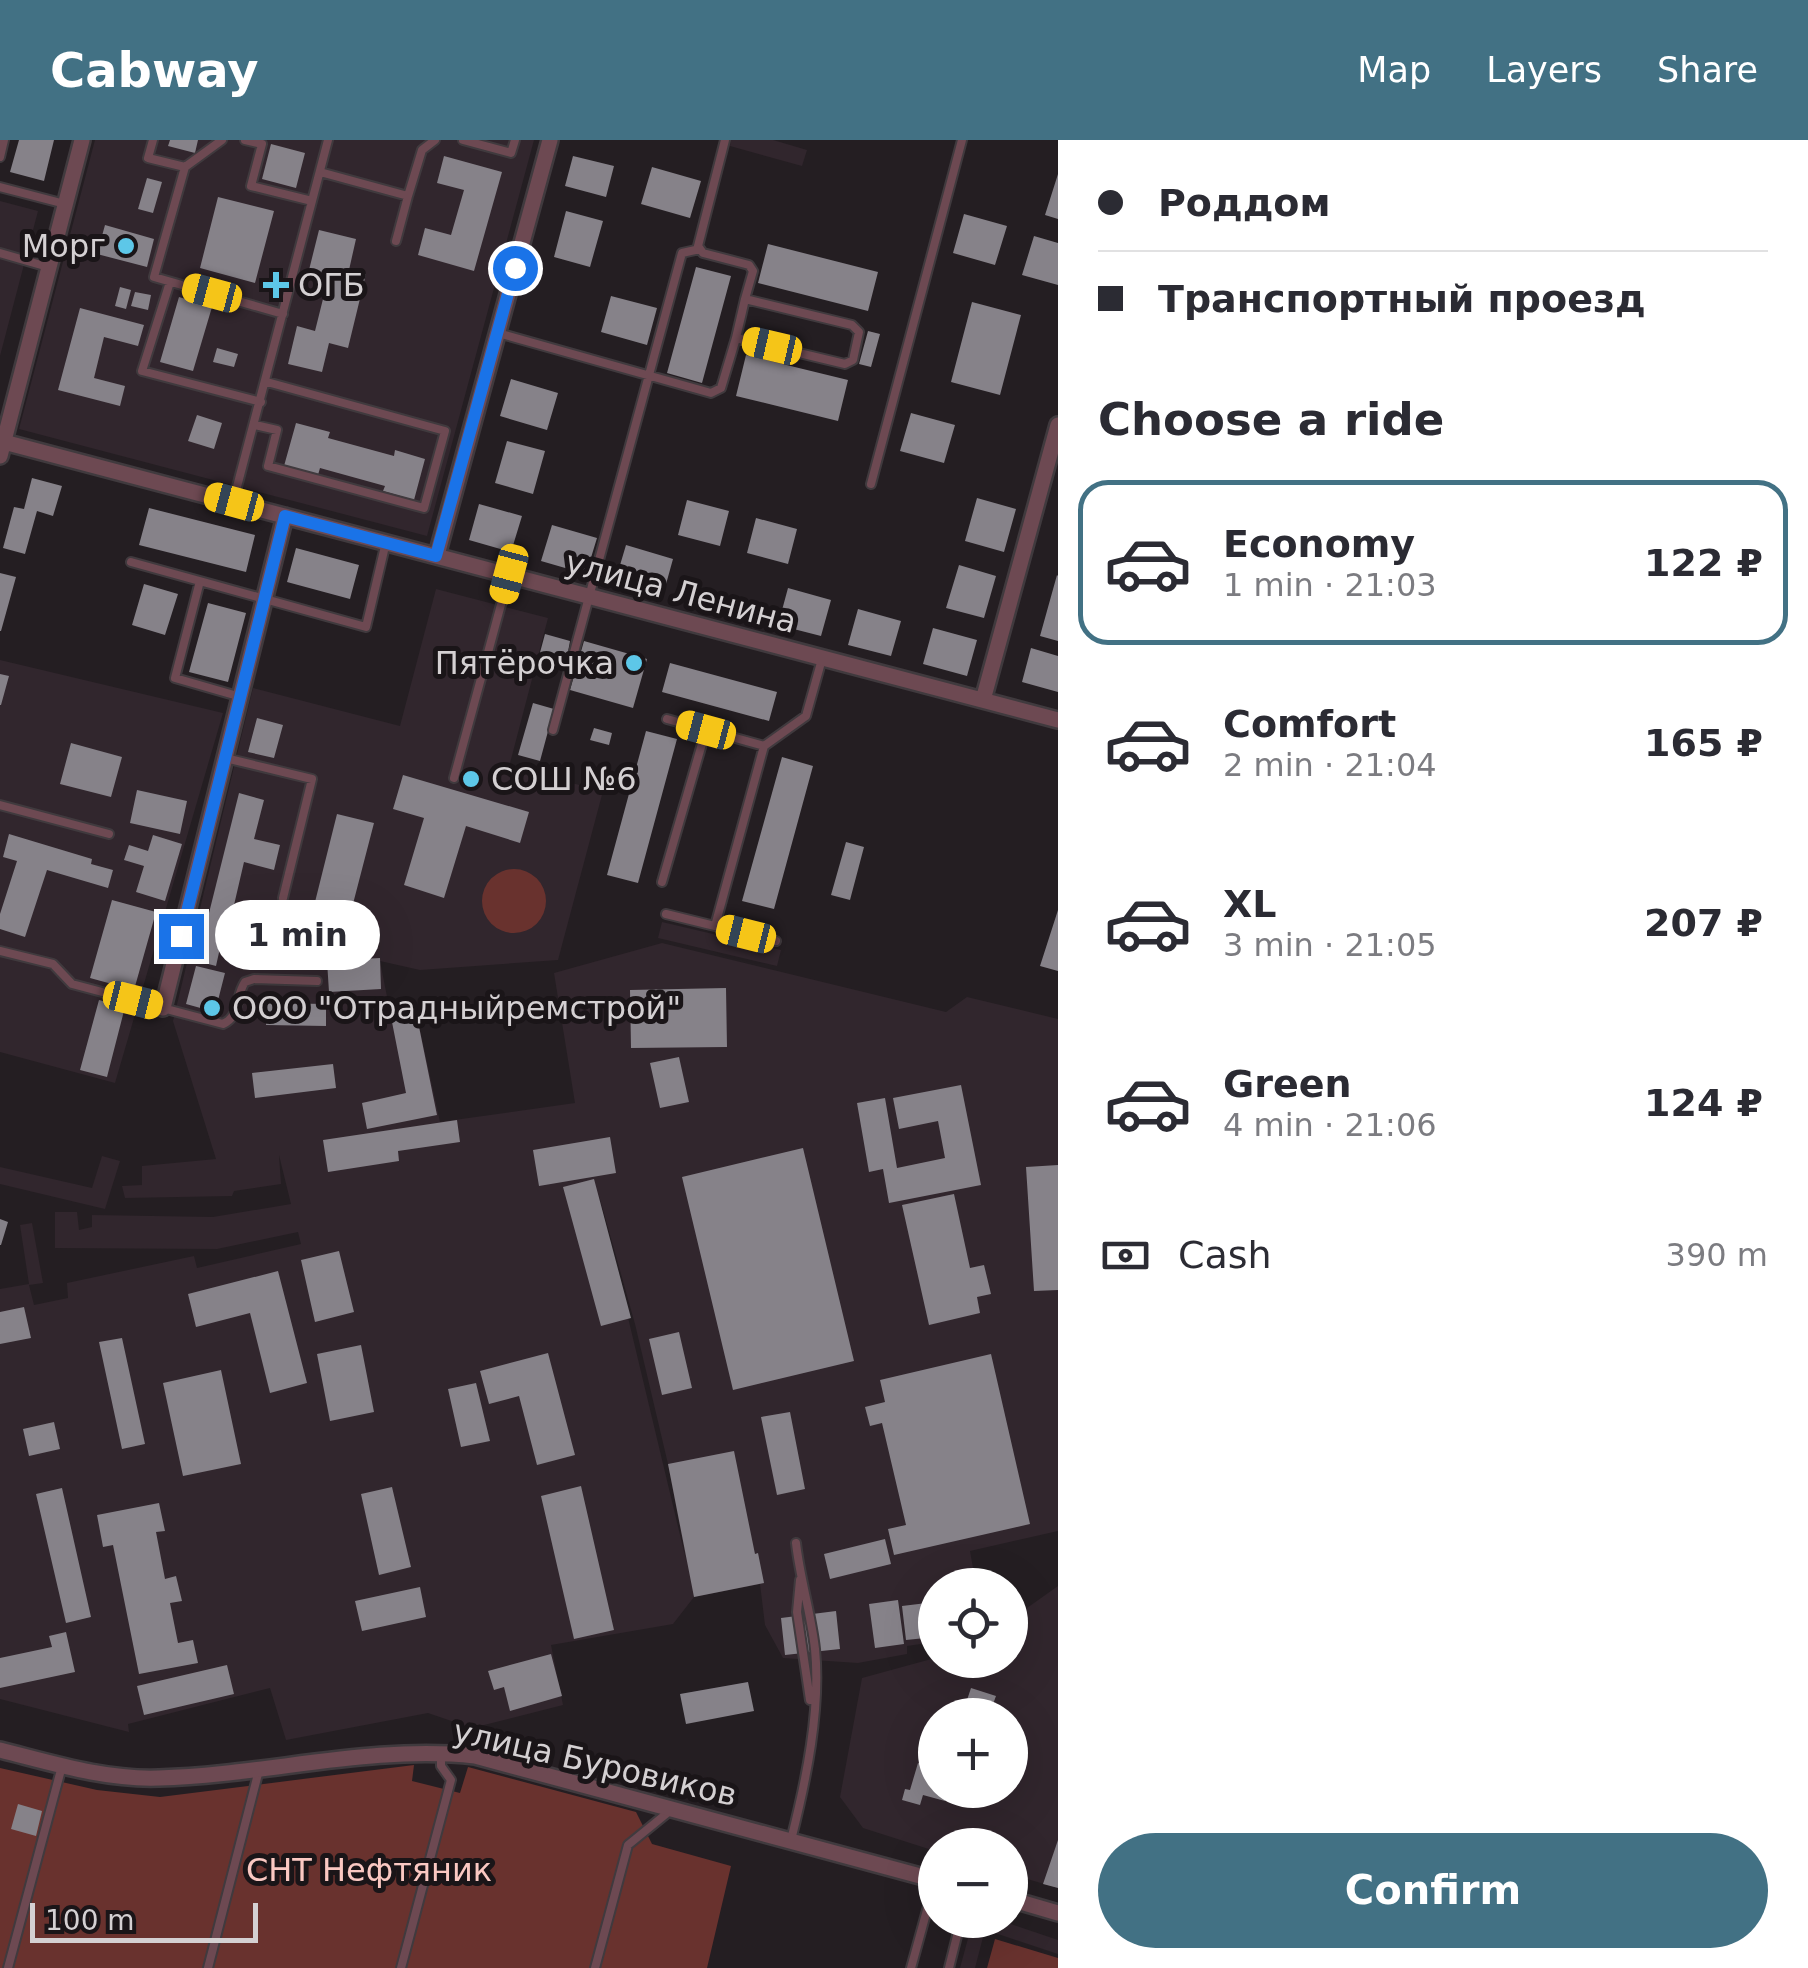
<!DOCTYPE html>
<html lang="en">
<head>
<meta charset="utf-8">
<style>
  :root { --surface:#fff; --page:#f7f7f7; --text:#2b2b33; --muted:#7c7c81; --line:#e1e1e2; --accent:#427184 }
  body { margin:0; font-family:"DejaVu Sans",sans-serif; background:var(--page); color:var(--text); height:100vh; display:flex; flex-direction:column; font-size:38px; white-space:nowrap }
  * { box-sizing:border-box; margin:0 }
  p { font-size:32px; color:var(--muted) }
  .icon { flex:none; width:55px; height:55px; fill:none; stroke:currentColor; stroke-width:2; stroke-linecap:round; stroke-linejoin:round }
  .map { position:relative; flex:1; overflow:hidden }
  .drawer { display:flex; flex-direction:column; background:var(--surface); width:750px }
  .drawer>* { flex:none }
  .top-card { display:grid; align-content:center; height:220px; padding:0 40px; background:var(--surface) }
  .tools { position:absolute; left:918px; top:1428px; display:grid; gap:20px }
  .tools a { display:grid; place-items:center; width:110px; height:110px; border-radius:50%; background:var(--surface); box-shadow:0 10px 40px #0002; font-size:50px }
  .scale { position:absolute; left:30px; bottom:25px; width:228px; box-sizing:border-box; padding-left:10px; border:5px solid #d4d0d2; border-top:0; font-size:28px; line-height:35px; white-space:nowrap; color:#d4d0d2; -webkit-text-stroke:8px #1a1518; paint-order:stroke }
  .end { position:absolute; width:45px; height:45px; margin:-22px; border:12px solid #1a73e8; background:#fff; box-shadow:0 0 0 5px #fff }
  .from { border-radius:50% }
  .bubble { position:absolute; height:70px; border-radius:35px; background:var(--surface); box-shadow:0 10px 40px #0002; font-size:32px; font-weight:800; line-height:70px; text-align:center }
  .car { position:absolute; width:30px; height:60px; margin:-30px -15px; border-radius:12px; box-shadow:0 0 8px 2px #0007; background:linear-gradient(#f5c518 24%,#345 0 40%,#f5c518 0 76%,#345 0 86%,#f5c518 0) }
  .top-card b { display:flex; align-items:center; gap:35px; height:95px; font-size:38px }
  .top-card b+b { border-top:2px solid var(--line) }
  .top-card i { width:25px; height:25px; background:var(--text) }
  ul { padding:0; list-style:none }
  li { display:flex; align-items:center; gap:30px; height:165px; margin:0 20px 15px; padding:0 20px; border:5px solid transparent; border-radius:30px }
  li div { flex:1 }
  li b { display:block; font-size:38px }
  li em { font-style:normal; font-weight:800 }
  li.active { border-color:var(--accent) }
  li>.icon { width:90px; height:90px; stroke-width:1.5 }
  h2 { padding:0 40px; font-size:45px; line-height:120px }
  .pay { display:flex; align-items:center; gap:25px; height:110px; padding:0 40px; font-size:38px }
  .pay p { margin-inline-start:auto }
  .cta { display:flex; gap:20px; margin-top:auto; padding:20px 40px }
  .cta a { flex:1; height:115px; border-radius:60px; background:var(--accent); color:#fff; font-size:40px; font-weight:800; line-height:115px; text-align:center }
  header { display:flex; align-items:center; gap:60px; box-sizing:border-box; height:140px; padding:0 50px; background:var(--accent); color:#fff }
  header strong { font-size:48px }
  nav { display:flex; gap:55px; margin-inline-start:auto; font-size:35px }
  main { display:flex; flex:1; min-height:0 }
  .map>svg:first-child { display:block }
</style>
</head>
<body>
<header>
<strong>Cabway</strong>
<nav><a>Map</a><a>Layers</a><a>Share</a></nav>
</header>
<main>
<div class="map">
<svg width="1058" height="1828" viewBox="0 0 1058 1828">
  <rect width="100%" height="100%" fill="#241e22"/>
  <!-- built -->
  <path fill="#31262d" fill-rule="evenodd" d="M95 0H534L427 396 19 289Z
    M731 0H773L807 10 802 26 730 6Z
    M0 61 38 71 0 216Z
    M436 449 548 478 509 627 603 651 558 820 420 830 380 821 391 877 416 872 440 982 575 963 554 833 662 803 946 872 967 857 1058 879V1391L970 1411 976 1445H935V1502L907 1506V1514L858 1523 783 1518 765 1485 760 1444 694 1457 673 1484 551 1505 563 1565 472 1588 428 1573 286 1600 270 1548 128 1584 129 1592 0 1559V1149L29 1144 20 1085 32 1083 43 1143 29 1145 34 1165 68 1158 67 1143 194 1116 197 1128 301 1104 298 1092 217 1109 55 1108V1072H77L79 1090 92 1087V1075L213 1077 291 1064 279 1015 281 1044 234 1051 232 1056 125 1058 122 1046 142 1045V1026L216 1019 173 881 253 548 400 586ZM598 1052 635 1184 668 1324 686 1420Z
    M0 520 223 573 115 943 0 912Z
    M662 782 781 810 777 826 658 798Z
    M102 1016 120 1021 105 1069 0 1044V1027L92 1048Z
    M1058 1446V1748L1010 1734V1705H935V1711L863 1688 840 1657 862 1538 935 1518 1010 1520V1480ZM935 1575H1010V1650H935Z
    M973 1780 987 1782 975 1828H960Z
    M999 1780 1058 1800V1814L995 1793Z"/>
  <!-- green -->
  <path fill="#69322e" d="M482 761a32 32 0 1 1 64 0a32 32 0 1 1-64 0Z
    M414 1625 412 1641 460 1653 468 1627 636 1672 652 1704 731 1726 707 1828H0V1628L97 1650 160 1657Z
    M995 1799 1058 1818V1828H987Z"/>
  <!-- building -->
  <path fill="#868289" d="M19 0H54L44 41 10 32Z
    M170 0H198L195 13 168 6Z
    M271 4 305 13 296 48 262 39Z
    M444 16 502 32 474 131 418 115 425 88 451 95 464 50 437 43Z
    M573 16 614 26 606 57 565 46Z
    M652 27 701 41 690 78 641 64Z
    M1058 34V79L1045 75Z
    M147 38 162 42 153 73 138 69Z
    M218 57 274 71 255 143 200 128Z
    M566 71 603 81 590 127 554 117Z
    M964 74 1007 86 995 125 953 113Z
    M105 85 154 99 147 127 97 114Z
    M319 90 356 99 349 130 366 134 348 208 329 203 322 232 288 224 297 186 315 191 329 135 309 130Z
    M1034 96 1058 103V145L1022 135Z
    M768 104 878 132 868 171 758 143Z
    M696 127 731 136 702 243 667 233Z
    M120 147 131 150 126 169 115 166Z
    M135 152 151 155 148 170 131 166Z
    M611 156 657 168 647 205 601 192Z
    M179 157 212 167 193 231 160 222Z
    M972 162 1021 175 1000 255 951 242Z
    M80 168 144 185 138 206 104 197 94 238 125 246 120 266 58 250Z
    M868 191 880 194 871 227 859 224Z
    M217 208 238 214 234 227 213 222Z
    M746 215 848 240 838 281 736 256Z
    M511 239 558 253 547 290 500 276Z
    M911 273 955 285 944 323 900 311Z
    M197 275 222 283 214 309 188 301Z
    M296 283 330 292 328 298 394 316 395 310 425 319 414 360 383 351 385 346 320 328 318 335 284 326Z
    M507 301 545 311 533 354 495 343Z
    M32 338 62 346 53 376 37 371 25 414 3 408 14 367 24 369Z
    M977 358 1016 369 1004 412 965 401Z
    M687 360 729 371 720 406 678 395Z
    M479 364 522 376 511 412 469 400Z
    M149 368 255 395 246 432 139 405Z
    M756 378 797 389 788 424 747 413Z
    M552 385 597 398 586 434 541 421Z
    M626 405 673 419 663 455 615 442Z
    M296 408 359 425 350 459 287 442Z
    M959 425 996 436 984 478 946 468Z
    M0 433 16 437 1 491H0Z
    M1057 435 1058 436V501L1040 496Z
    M144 444 178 454 165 495 132 485Z
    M788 448 831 460 821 496 778 485Z
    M208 463 246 473 228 542 189 532Z
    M858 469 901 481 891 516 848 505Z
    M933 488 977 500 967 536 923 524Z
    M545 494 570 501 565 528 538 520Z
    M584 501 647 519 633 568 570 550Z
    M1031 508 1058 516V552L1022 542Z
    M670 523 777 552 769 581 662 552Z
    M0 534 9 536 1 565H0Z
    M533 563 554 569 540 621 518 615Z
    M257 578 283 585 274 618 248 612Z
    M594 588 612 593 609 605 590 600Z
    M646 591 677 599 638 743 607 735Z
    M71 603 122 617 111 657 60 644Z
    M782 617 813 626 774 769 742 761Z
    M403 635 529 672 520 703 466 686 444 758 404 745 424 678 393 669Z
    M137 650 187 661 180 694 130 683Z
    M239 653 264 660 254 699 280 705 274 730 244 722 231 778 296 794 289 825 220 808 216 826 197 821Z
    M337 674 374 683 341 810 305 802Z
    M9 694 92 719 91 724 113 730 108 748 47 730 25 797 0 789V774L17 721 3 717Z
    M153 695 182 704 165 761 136 752 144 726 124 720 129 705 148 711Z
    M846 702 864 707 850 760 831 755Z
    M112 760 156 772 134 850 90 838Z
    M1058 770V831L1040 826Z
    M380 818 381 849 329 852 327 821Z
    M196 826 225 833 215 872 186 864Z
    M726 848 727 907 631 908 630 850Z
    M99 860 125 867 107 937 80 930Z
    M267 863 326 864V886L266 885Z
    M416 872 437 975 367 989 362 963 406 953 391 877Z
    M679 917 689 962 660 968 650 923Z
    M333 924 336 948 255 958 252 933Z
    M961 945 981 1045 889 1063 883 1029 869 1032 857 963 885 958 897 1028 945 1018 938 981 899 989 893 958Z
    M457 980 460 1002 398 1011 399 1021 328 1032 323 1000Z
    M610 997 616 1033 539 1046 533 1010Z
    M803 1008 854 1221 733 1250 682 1037Z
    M1058 1025V1150L1034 1151 1026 1027Z
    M594 1039 631 1178 601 1186 563 1047Z
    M954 1054 970 1128 984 1125 991 1154 977 1157 980 1173 929 1185 902 1065Z
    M0 1079 8 1082 1 1105H0Z
    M339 1111 354 1172 315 1182 301 1120Z
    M278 1131 307 1243 270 1253 250 1173 196 1187 188 1154Z
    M24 1167 31 1198 0 1204V1172Z
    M679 1192 692 1248 662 1255 649 1199Z
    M122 1198 145 1304 122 1309 99 1202Z
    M361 1205 374 1272 330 1281 317 1214Z
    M548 1213 575 1315 537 1325 519 1256 489 1264 480 1231Z
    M991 1214 1030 1384 894 1415 888 1389 906 1385 882 1283 870 1286 865 1267 885 1262 880 1240Z
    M221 1230 241 1324 183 1336 163 1243Z
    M476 1243 490 1301 461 1307 448 1249Z
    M790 1272 805 1349 777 1355 761 1277Z
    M54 1282 60 1309 29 1316 23 1289Z
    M734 1311 755 1414 758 1413 764 1443 694 1457 668 1324Z
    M581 1346 614 1490 574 1499 541 1356Z
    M392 1347 411 1427 379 1435 361 1354Z
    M62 1348 91 1477 66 1483 36 1354Z
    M159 1363 165 1391 156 1392 165 1439 176 1436 182 1461 170 1463 178 1503 193 1500 198 1523 139 1534 113 1405 103 1407 97 1375Z
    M885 1399 891 1424 830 1439 824 1414Z
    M420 1447 426 1477 362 1491 355 1461Z
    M898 1460 904 1504 875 1508 869 1464Z
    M935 1462V1497L906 1500 902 1466Z
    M836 1471 840 1509 785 1515 781 1478Z
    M66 1492 75 1532 0 1548V1518L52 1507 49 1496Z
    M551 1514 562 1556 510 1571 504 1547 494 1550 488 1531Z
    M227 1525 234 1554 144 1575 137 1546Z
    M748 1542 754 1571 686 1584 680 1554Z
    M971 1548 996 1556 989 1575H962Z
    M931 1621 935 1622V1650H948L945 1661 923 1655 920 1665 902 1660 905 1649 910 1650 918 1623 930 1626Z
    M18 1664 42 1671 36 1696 11 1689Z
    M1058 1700V1748L1043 1744Z"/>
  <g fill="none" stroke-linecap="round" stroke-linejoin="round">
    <!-- service casing -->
    <g stroke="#403a3e" stroke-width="12">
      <path id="service" d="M153 0 148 18 185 27 154 137 283 174
        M245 0 262 4 251 46 312 61
        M463 0 511 13 515 0
        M0 17 4 0
        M185 27 222 0
        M320 32 408 56 422 10 435 0
        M0 47 65 64
        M396 101 408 56
        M0 113 48 127
        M170 142 142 231 261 262
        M498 193 711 253 721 248 736 198 845 224 853 220 859 192 852 185 745 159 753 131 749 125 703 113 698 106 725 0
        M736 198 745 159
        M255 285 277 290 268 326 424 368 445 291 267 242
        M871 344 962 0
        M233 362 328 0
        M131 422 366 487 386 402
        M200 441 175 538 241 557
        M667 579 764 606 715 786
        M553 590 682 113 700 109
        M764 606 806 576 822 519
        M225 618 312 639 283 758
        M454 638 509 435
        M0 665 109 694
        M662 742 706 590
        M666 774 776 801
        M0 811 53 824 72 844 223 884C241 876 235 856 245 842L254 839 317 841
        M800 1440 797 1472 810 1560
        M791 1700C806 1641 821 1570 815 1509 811 1473 800 1439 796 1403
        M8 1828 62 1626
        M208 1828 259 1630
        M401 1828 451 1640 441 1626V1613
        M595 1828 628 1705 671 1670
        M911 1828 935 1741
        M949 1828 961 1780"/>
    </g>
    <!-- minor casing -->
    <g stroke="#403a3e" stroke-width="20">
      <path id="minor" d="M0 301 1058 580
        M0 316 82 0
        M437 415 550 0
        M983 560 1058 285
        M163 868 285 376
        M0 1610C52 1623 105 1640 159 1638 266 1635 369 1605 475 1616L935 1740
        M1010 1759 1058 1773"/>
    </g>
    <!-- service -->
    <use href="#service" stroke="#6d4952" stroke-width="8"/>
    <!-- minor -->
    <use href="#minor" stroke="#6d4952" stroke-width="15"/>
  </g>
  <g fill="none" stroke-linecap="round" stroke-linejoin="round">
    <!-- route -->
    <path stroke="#1a73e8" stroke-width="12" d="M181 796 285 376 436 416 515 128"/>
  </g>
  <!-- markers -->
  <g fill="#5dc7e8" stroke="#1a1518" stroke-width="4">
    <circle cx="126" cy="106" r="10"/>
    <path d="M271 130h10v10h10v10h-10v10h-10v-10h-10v-10h10z"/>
    <circle cx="634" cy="523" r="10"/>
    <circle cx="471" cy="639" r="10"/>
    <circle cx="212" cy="868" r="10"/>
  </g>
  <g text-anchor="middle" stroke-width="10" stroke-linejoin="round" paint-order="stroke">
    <!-- poi labels -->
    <g font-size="32" fill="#d4d0d2" stroke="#1a1518" text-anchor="start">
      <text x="106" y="117" text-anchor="end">Морг</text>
      <text x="298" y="156">ОГБ</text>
      <text x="614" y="534" text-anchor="end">Пятёрочка</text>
      <text x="491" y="650">СОШ №6</text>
      <text x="232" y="879">ООО "Отрадныйремстрой"</text>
    </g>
    <!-- street labels -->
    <g font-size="32" fill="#d4d0d2" stroke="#1a1518">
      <text transform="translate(681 452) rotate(15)" y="11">улица Ленина</text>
      <text transform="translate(595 1623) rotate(13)" y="11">улица Буровиков</text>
    </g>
    <!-- park labels -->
    <g font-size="32" fill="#fac8c2" stroke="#1a1518">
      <text x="369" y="1741">СНТ Нефтяник</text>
    </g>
  </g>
</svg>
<div class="tools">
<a><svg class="icon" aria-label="locate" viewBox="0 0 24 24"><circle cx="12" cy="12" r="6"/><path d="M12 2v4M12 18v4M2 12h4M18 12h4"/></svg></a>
<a>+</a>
<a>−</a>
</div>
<div class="scale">100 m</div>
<i class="end from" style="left:515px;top:128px"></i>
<i class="end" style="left:181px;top:796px"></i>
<div class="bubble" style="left:215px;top:760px;width:165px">1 min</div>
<i class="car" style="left:212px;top:153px;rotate:285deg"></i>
<i class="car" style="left:772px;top:206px;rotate:283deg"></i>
<i class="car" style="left:234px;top:362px;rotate:285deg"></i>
<i class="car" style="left:509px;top:434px;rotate:195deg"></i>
<i class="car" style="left:706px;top:590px;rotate:285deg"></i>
<i class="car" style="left:746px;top:794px;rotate:284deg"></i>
<i class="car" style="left:133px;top:860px;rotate:104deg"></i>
</div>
<section class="drawer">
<div class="top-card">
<b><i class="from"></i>Роддом</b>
<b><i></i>Транспортный проезд</b>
</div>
<h2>Choose a ride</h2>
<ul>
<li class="active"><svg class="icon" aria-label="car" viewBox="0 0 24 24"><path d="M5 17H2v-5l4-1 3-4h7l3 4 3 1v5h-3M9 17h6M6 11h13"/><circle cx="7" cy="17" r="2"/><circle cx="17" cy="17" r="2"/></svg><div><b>Economy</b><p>1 min · 21:03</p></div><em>122 ₽</em></li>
<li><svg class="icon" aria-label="car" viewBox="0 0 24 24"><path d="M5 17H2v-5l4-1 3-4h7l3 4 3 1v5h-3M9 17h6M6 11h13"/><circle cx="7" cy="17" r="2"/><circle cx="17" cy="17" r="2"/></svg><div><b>Comfort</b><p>2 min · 21:04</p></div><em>165 ₽</em></li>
<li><svg class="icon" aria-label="car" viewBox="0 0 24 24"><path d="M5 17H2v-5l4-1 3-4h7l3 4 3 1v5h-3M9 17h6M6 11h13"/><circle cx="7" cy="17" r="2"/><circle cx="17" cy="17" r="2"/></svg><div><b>XL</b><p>3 min · 21:05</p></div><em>207 ₽</em></li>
<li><svg class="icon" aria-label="car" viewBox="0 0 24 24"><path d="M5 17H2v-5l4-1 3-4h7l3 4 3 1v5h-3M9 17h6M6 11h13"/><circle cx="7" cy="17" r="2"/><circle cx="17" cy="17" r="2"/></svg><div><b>Green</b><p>4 min · 21:06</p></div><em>124 ₽</em></li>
</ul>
<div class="pay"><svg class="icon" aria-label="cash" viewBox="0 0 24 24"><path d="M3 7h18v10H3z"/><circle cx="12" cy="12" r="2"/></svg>Cash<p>390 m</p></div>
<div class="cta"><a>Confirm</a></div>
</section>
</main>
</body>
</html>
